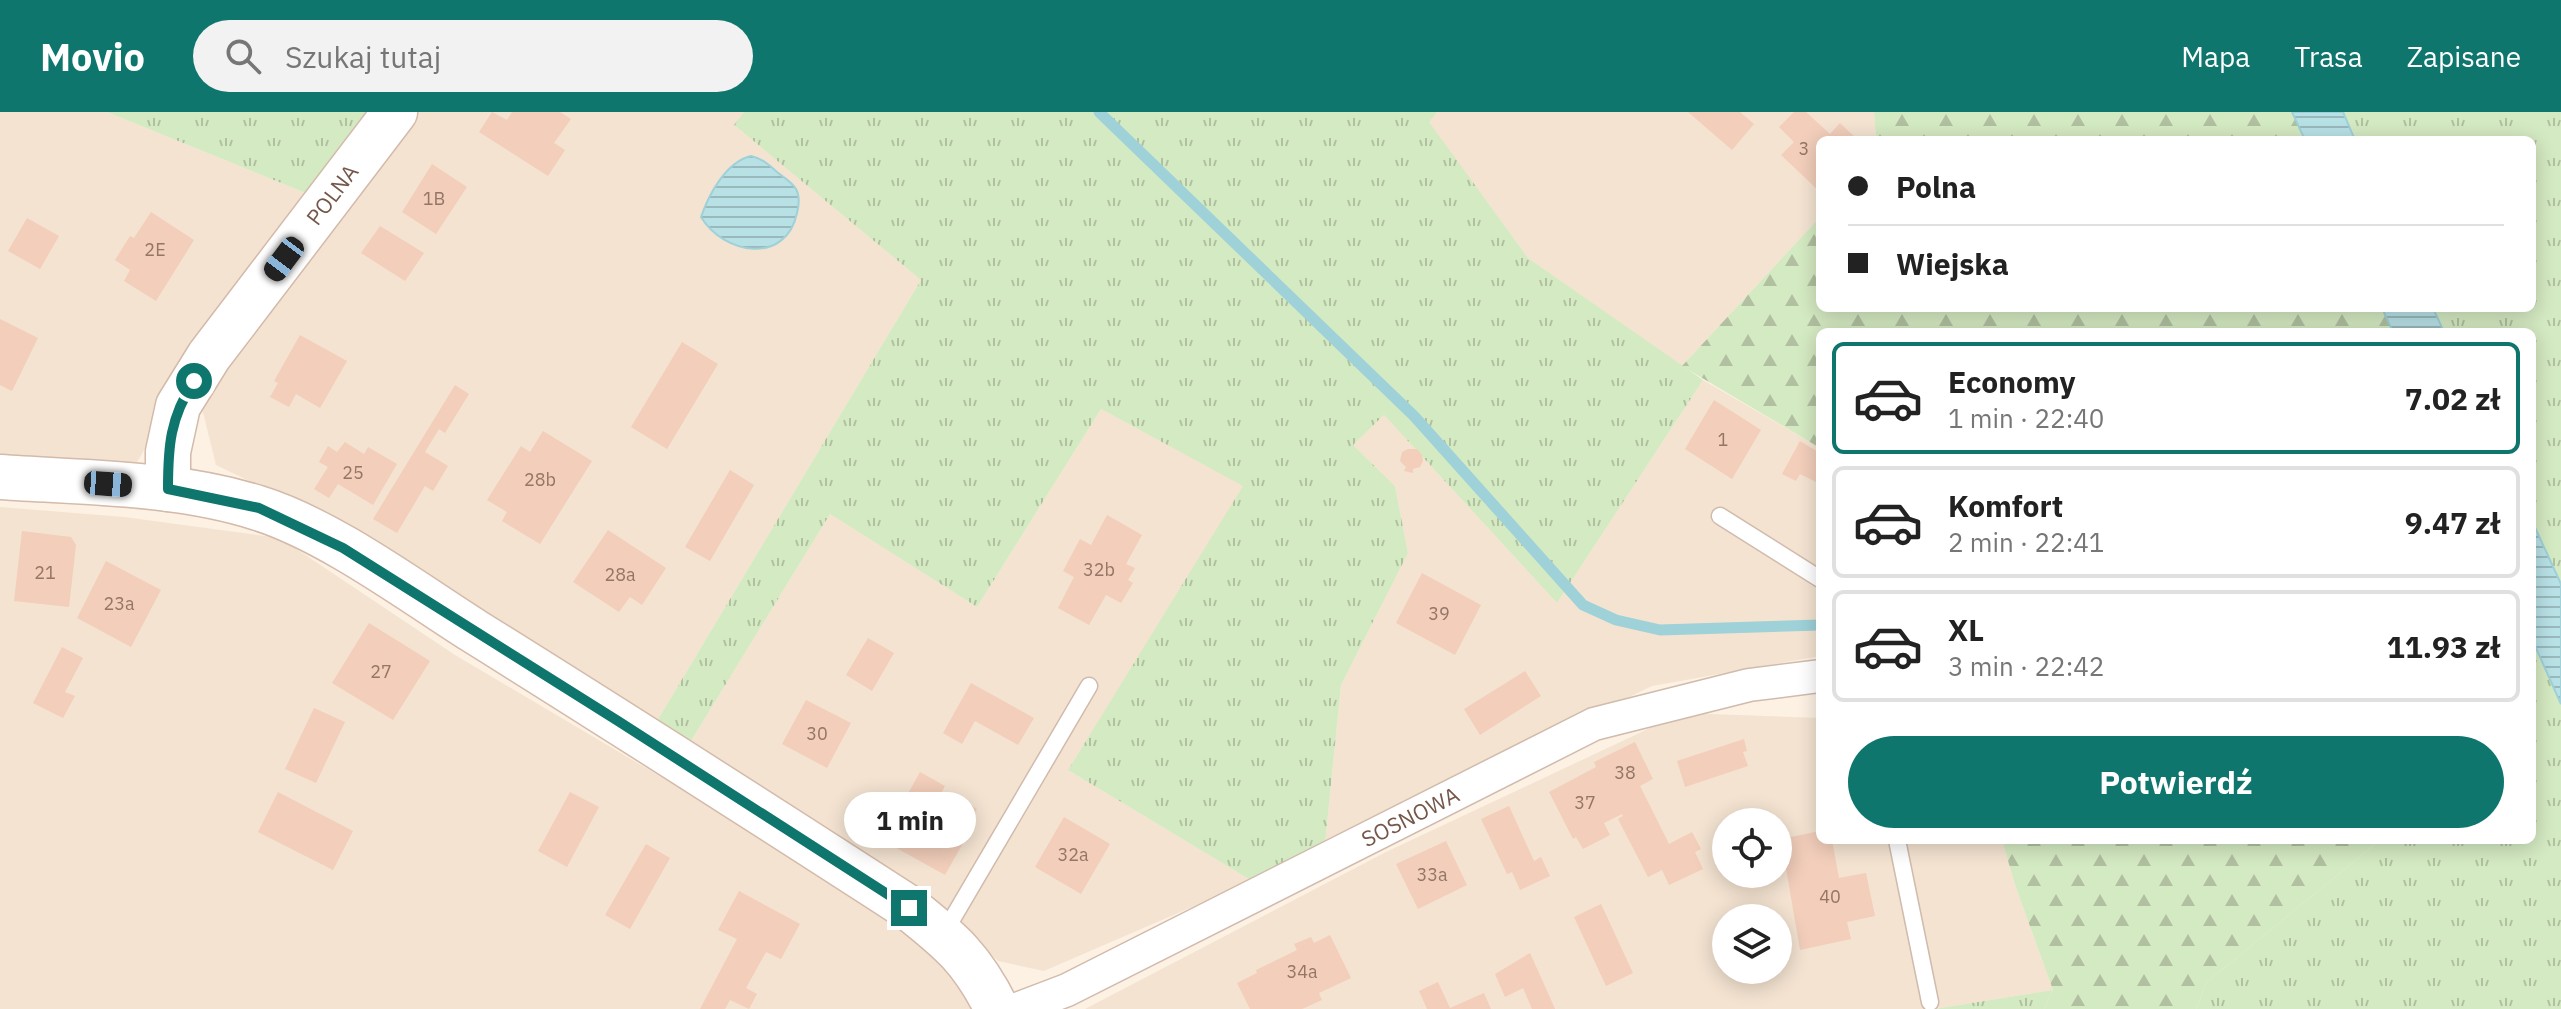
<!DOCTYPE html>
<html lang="pl">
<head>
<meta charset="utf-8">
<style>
  :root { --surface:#fff; --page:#f2f2f2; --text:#222; --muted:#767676; --line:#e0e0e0; --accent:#0f766e }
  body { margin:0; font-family:"IBM Plex Sans",sans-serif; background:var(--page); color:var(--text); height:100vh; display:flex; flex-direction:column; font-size:30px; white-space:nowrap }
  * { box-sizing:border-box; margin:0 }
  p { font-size:26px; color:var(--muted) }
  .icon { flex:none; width:44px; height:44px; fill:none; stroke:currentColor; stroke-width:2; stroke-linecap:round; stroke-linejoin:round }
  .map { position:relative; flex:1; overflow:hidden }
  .panel { position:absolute; left:1816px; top:216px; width:720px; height:516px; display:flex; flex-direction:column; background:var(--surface); border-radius:12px; box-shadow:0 4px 20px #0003 }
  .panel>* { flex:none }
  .guide { position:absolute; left:1816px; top:24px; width:720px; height:176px; border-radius:12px; box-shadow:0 4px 20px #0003; display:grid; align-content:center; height:176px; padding:0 32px; background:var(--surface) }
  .fabs { position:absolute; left:1712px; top:696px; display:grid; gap:16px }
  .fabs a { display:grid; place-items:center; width:80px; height:80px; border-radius:50%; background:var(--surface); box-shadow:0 4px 20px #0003; font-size:40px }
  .end { position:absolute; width:36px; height:36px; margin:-18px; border:10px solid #0f766e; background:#fff; box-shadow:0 0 0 4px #fff }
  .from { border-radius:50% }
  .bubble { position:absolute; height:56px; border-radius:28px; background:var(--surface); box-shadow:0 4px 20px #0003; font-size:26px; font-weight:700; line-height:56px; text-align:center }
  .car { position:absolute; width:24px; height:48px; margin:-24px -12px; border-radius:10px; box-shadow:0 0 6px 2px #0007; background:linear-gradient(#222 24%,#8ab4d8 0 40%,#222 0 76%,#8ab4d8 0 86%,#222 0) }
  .guide b { display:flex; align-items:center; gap:28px; height:76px; font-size:30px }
  .guide b+b { border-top:2px solid var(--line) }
  .guide i { width:20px; height:20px; background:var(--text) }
  ul { padding:14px 0 0; list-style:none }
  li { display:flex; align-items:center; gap:24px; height:112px; margin:0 16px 12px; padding:0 16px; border:4px solid var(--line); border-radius:12px }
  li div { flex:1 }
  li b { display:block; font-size:30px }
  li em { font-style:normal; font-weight:700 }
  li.selected { border-color:var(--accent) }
  li>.icon { width:72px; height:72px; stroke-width:1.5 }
  .action { display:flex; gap:16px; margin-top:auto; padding:16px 32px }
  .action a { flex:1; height:92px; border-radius:48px; background:var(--accent); color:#fff; font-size:32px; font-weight:700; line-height:92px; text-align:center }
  header { display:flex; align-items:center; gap:48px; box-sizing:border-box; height:112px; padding:0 40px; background:var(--accent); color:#fff }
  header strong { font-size:38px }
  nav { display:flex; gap:44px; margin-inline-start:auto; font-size:28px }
  .search { width:560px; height:72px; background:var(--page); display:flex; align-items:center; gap:20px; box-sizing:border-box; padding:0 28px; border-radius:44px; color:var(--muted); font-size:30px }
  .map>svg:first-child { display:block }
</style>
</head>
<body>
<header>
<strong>Movio</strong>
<div class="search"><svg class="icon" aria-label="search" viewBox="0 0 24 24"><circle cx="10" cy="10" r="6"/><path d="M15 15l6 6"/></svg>Szukaj tutaj</div>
<nav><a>Mapa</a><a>Trasa</a><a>Zapisane</a></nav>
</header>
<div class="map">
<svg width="2561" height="897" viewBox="0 0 2561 897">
  <defs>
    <pattern id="grass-tufts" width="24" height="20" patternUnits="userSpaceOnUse" patternTransform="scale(2)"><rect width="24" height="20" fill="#d4eac2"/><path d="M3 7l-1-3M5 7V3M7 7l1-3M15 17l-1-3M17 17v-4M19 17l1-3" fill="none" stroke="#b1c0a0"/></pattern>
    <pattern id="forest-firs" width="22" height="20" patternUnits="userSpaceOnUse" patternTransform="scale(2)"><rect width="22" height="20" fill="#d4eac2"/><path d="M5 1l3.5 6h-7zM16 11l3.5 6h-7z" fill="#b1c0a0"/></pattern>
    <pattern id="water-rules" width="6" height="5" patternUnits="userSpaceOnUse" patternTransform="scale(2)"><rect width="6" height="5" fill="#b8e1e6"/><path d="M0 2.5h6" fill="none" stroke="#9ab9bc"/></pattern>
  </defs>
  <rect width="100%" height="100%" fill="#fcf1e3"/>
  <!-- residential -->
  <path fill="#f4e3d1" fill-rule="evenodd" d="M0 0H107L318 86 175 285 133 357 0 347Z
    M412 0H744L735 14 921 168 654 614 309 398 216 353 201 292Z
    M1437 0H1874L1876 28H1820V105L1682 254 1528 146 1428 10Z
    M1703 268 1820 336V544L1652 574 1325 732 1341 573 1408 441 1395 374 1353 333 1384 303 1557 491Z
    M1101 297 1244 374 1068 658 1252 769 1044 859 998 849 927 781 691 629 830 402 977 495Z
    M0 395 124 405 280 426 455 543 886 798 973 875 978 897H0Z
    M1682 601 1820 606V728H2002L2015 773 2053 878 1934 897H1085L1386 740ZM1726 710H1778V762H1726ZM1726 806H1778V858H1726Z"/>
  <!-- grass -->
  <path fill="url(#grass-tufts)" d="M107 0H388L318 86Z
    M744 0H1437L1429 10 1528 146 1703 268 1557 491 1384 303 1353 333 1395 374 1408 441 1341 573 1325 732 1252 769 1068 658 1243 374 1101 297 977 495 830 402 691 629 654 614 921 168 734 13Z
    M2343 0H2561V472L2532 409V220H2444L2433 196H2532V28H2355Z
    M2532 527 2561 592V897H2196L2207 870 2380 728H2532Z
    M2053 878 2044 897H1934Z"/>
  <!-- forest -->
  <path fill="url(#forest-firs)" d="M1874 0H2292L2305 28H1876Z
    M1820 105V196H2382L2393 220H1820V336L1682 254Z
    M2002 728H2380L2207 870 2196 897H2044L2053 878 2015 773Z"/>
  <!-- water -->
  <path fill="url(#water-rules)" stroke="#9ed1d8" stroke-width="2" d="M2292 0H2343L2355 28H2305Z
    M751 44C763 47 768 52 777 60 784 66 791 69 796 77 800 84 799 93 797 101 786 153 724 143 701 105 709 82 726 50 751 44Z
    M2382 196H2433L2444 220H2393Z
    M2532 409 2561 472V592L2532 527Z"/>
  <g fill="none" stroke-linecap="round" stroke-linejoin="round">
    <!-- stream -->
    <path stroke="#9ed1d8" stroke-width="11" d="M1099 0 1414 304 1583 493 1616 508 1660 518 1820 513"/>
  </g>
  <!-- building -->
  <path fill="#f2cebb" d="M492 0 507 8 512 0H560L571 7 554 31 565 38 548 64 479 20Z
    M1688 0H1740L1754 12 1732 38Z
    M1794 0H1806L1830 22 1840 11 1858 28H1820V80L1781 43 1794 30 1779 15Z
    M432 52 467 75 436 122 402 100Z
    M151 100 194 128 156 189 124 169 130 158 115 148 130 124 134 126Z
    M27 106 59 124 40 157 8 139Z
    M380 114 424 141 405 169 361 141Z
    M0 207 38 226 12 279 0 273Z
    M300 223 347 249 320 296 296 282 289 295 270 285 278 271 274 269Z
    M682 230 718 252 667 337 631 315Z
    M455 273 469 282 445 321 439 317 425 340 448 354 433 379 425 374 397 421 373 407Z
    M1714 288 1761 318 1732 367 1685 337Z
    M543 319 592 349 540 432 502 409 507 400 487 388 521 334 530 340Z
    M1800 329 1820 341V372L1800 362 1796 369 1782 362Z
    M345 330 364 342 368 335 397 352 373 393 338 372 329 386 314 377 328 355 319 350 328 334 337 340Z
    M1408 337H1417L1422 343 1423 349 1420 355 1413 357V361L1404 359 1406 355 1400 349 1402 340Z
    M730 358 754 373 710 449 685 435Z
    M1107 403 1142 423 1126 452 1135 456 1128 468 1133 471 1121 491 1106 483 1089 513 1058 496 1074 465 1063 459 1080 427 1091 433Z
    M608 418 666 456 642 493 630 485 619 500 573 470Z
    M22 419 71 425 76 433 69 495 14 489Z
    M106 449 161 478 131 535 77 506Z
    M1422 461 1481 493 1455 543 1396 511Z
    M369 511 430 549 393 608 332 571Z
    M868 526 894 541 872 579 846 563Z
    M62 535 83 546 65 580 75 584 63 606 33 591Z
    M1525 559 1541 584 1480 623 1464 597Z
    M971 571 1034 606 1018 633 975 609 962 632 943 621Z
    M806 588 851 611 827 656 782 632Z
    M314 596 345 610 316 671 285 657Z
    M1744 627 1747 639 1743 640 1748 654 1685 675 1677 649Z
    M1635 630 1653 667 1640 674 1669 732 1692 720 1701 737 1695 740 1703 757 1669 773 1662 758 1648 765 1618 707 1623 704 1622 702 1604 711 1610 723 1583 737 1576 725 1573 727 1549 680 1596 655 1594 650Z
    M920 660 945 674 937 689 954 699 960 687 977 697 970 707 975 710 945 763 882 728Z
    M278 680 353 719 333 758 258 720Z
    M570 680 599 695 567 755 538 739Z
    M1509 694 1534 749 1541 745 1550 764 1520 778 1512 760 1507 762 1481 707Z
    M1064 705 1110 732 1081 782 1035 755Z
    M1820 719V728H1832L1839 766 1866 761 1875 804 1847 810 1851 827 1800 838 1781 727Z
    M1446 729 1467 773 1418 797 1396 752Z
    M646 732 670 746 630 817 605 803Z
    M739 779 800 812 781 847 766 840 746 876 757 882 749 897 730 888 725 897H700L737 827 718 818Z
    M1601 792 1633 861 1606 874 1574 805Z
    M1330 823 1351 866 1319 881 1322 888 1302 897H1250L1237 871 1257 861 1256 858 1297 838 1294 832 1311 825 1314 831Z
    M1530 841 1552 890 1555 897H1532L1523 876 1505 885 1495 862Z
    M1438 870 1450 896 1484 881 1491 897H1427L1419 879Z"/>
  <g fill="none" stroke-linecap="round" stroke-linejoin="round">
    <!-- lane casing -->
    <g stroke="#d0bbad" stroke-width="19">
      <path id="lane" d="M1720 404 1820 467
        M1897 728 1930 890
        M944 821 1089 574"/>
    </g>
    <!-- street casing -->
    <g stroke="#d0bbad" stroke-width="35">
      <g id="street">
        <path id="s1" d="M1017 897 1067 878 1594 612 1749 573 1820 564"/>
      </g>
    </g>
    <!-- secondary casing -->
    <g stroke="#d3baaa" stroke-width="47">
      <g id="secondary">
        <path d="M0 365C86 371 176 370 258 396 329 418 411 479 474 519 620 610 765 703 909 796 952 830 972 847 997 897"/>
        <path id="s2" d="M168 377V340L178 294 209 244 395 0"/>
      </g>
    </g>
    <!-- lane -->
    <use href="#lane" stroke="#fff" stroke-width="16"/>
    <!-- street -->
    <use href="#street" stroke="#fff" stroke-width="32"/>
    <!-- secondary -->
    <use href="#secondary" stroke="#fff" stroke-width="44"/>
  </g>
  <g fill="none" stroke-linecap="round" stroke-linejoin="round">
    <!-- route -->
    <path stroke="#0f766e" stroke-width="10" d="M194 269C170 306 168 334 168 377L259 396 343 436 618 609 909 796"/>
  </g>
  <g text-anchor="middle" stroke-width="6" stroke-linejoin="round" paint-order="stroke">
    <!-- number labels -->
    <g font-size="18" fill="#947566">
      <text x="1804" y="43">3</text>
      <text x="434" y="93">1B</text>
      <text x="155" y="144">2E</text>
      <text x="1723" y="334">1</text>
      <text x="353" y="367">25</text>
      <text x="540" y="374">28b</text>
      <text x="1099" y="464">32b</text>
      <text x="45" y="467">21</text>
      <text x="620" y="469">28a</text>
      <text x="119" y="498">23a</text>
      <text x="1439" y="508">39</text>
      <text x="381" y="566">27</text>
      <text x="817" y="628">30</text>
      <text x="1625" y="667">38</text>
      <text x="1585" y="697">37</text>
      <text x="1073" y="749">32a</text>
      <text x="1432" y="769">33a</text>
      <text x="1830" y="791">40</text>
      <text x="1302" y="866">34a</text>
    </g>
    <!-- street labels -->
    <g font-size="22" fill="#755749" stroke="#fff6e9">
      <text dy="8" stroke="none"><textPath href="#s2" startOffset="346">POLNA</textPath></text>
      <text dy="8" stroke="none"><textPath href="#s1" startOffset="438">SOSNOWA</textPath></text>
    </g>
  </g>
</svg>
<div class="fabs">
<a><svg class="icon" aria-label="locate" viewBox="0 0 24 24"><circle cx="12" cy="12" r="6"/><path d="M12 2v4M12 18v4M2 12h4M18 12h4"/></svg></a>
<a><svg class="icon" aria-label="layers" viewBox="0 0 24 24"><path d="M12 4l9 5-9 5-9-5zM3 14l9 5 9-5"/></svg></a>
</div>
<i class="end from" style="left:194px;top:269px"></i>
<i class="end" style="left:909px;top:796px"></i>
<div class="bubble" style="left:844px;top:680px;width:132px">1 min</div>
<i class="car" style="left:284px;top:147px;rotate:217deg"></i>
<i class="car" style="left:108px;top:372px;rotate:94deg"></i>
<div class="guide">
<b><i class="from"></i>Polna</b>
<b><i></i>Wiejska</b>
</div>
<section class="panel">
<ul>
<li class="selected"><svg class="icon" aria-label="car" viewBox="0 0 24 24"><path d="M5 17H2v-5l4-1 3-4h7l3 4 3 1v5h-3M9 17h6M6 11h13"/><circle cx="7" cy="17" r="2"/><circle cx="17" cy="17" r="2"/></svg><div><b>Economy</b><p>1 min · 22:40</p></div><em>7.02 zł</em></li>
<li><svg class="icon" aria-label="car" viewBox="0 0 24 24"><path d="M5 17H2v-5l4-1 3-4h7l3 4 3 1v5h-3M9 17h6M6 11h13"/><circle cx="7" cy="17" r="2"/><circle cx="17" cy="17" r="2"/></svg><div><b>Komfort</b><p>2 min · 22:41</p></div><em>9.47 zł</em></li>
<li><svg class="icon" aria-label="car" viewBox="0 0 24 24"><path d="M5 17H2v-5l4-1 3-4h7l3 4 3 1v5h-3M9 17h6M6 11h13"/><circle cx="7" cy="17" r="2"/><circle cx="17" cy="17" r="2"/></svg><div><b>XL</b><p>3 min · 22:42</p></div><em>11.93 zł</em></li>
</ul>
<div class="action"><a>Potwierdź</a></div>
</section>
</div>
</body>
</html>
